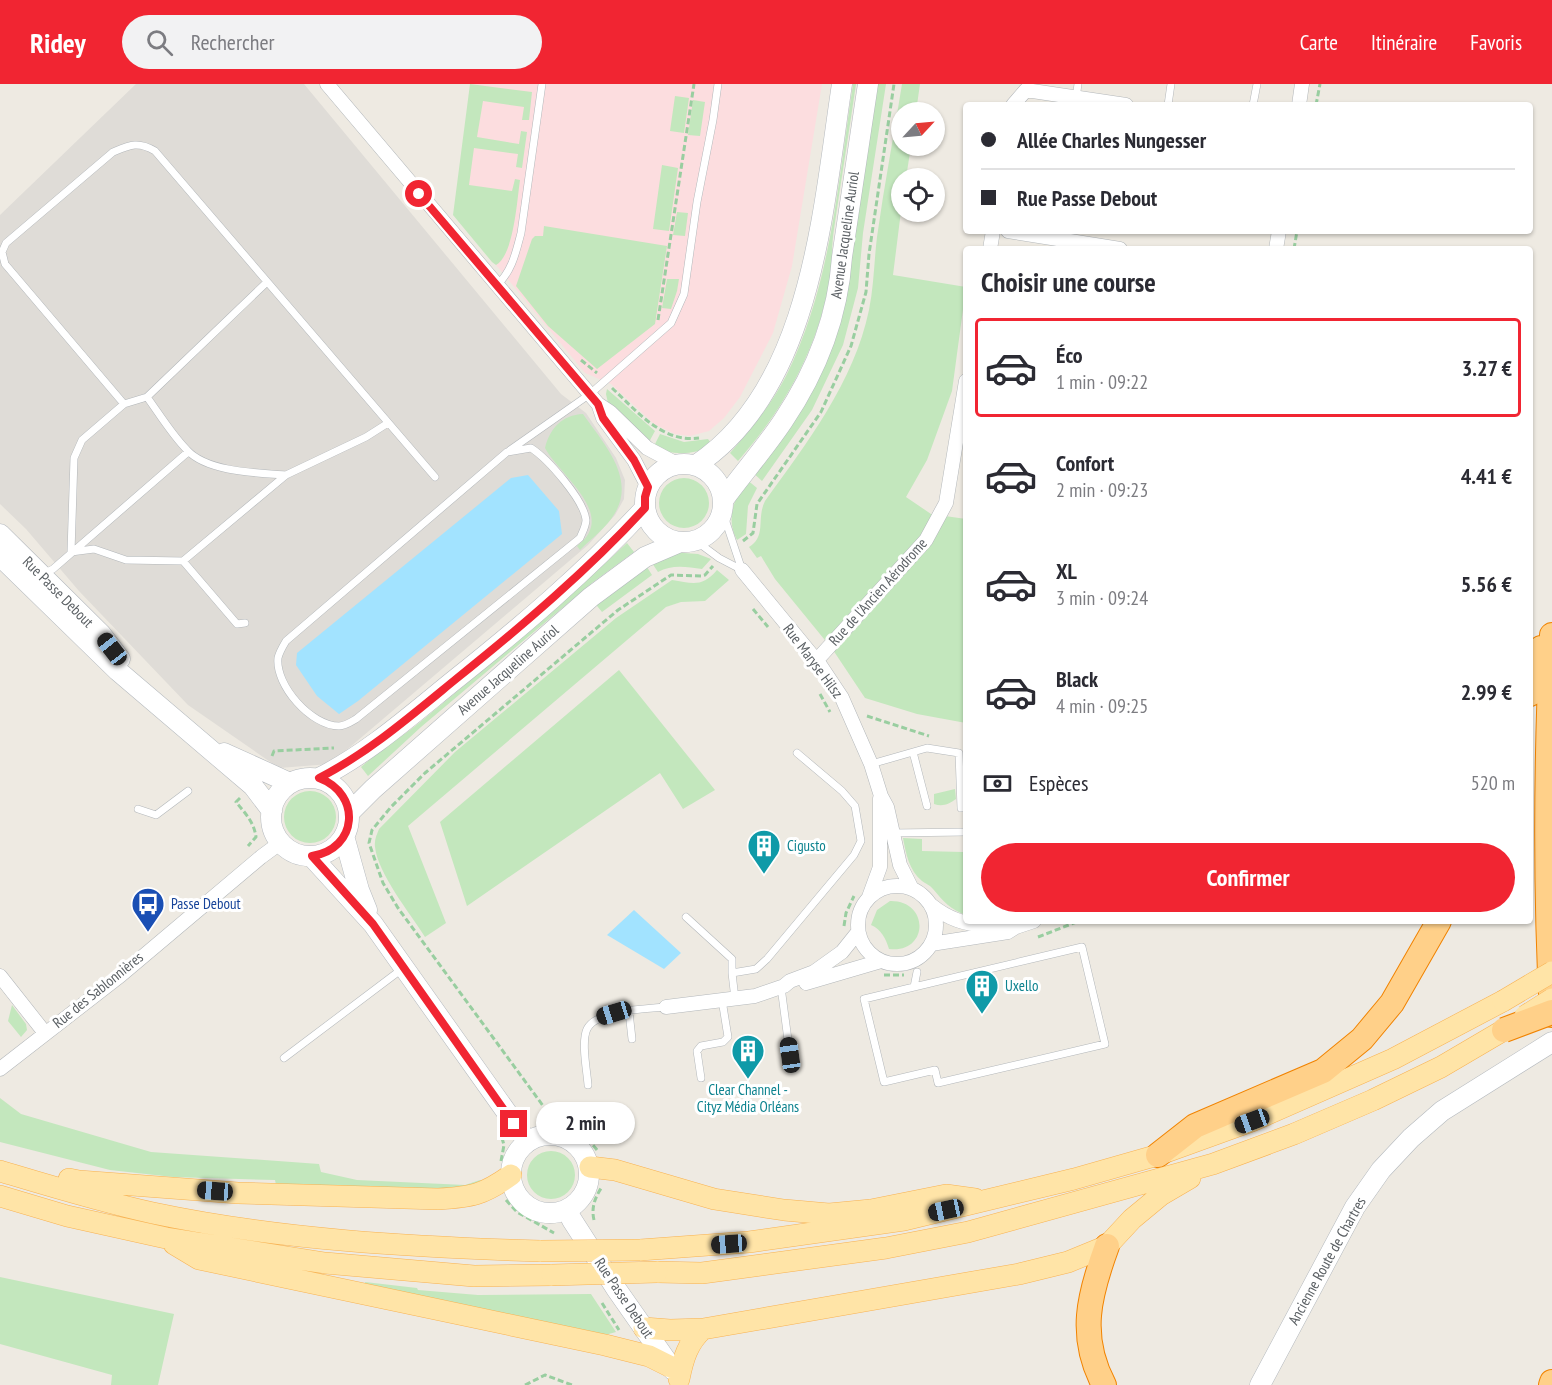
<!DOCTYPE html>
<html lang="fr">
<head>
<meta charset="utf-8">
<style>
  :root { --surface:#fff; --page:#f2f2f3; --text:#2b2b33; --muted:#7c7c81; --line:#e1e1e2; --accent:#f12532 }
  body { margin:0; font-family:"PT Sans Narrow",sans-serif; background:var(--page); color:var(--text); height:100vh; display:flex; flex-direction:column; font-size:22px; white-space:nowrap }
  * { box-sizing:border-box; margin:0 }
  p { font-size:20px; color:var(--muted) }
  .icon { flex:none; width:33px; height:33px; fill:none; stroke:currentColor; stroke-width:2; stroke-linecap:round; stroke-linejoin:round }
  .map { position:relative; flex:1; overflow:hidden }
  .drawer { position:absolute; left:963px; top:162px; width:570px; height:678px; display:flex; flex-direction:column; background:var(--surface); border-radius:6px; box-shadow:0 2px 4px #0004 }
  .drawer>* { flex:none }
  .guide { position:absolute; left:963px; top:18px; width:570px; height:132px; border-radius:6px; box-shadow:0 2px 4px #0004; display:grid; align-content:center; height:132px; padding:0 18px; background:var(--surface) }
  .needle { width:39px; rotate:64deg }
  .controls { position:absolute; left:891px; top:18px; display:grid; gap:12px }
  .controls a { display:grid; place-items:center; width:54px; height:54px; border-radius:50%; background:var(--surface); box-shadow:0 2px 4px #0004; font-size:30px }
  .end { position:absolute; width:27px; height:27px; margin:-14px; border:8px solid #f12532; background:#fff; box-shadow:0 0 0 3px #fff }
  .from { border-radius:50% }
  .bubble { position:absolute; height:42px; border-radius:21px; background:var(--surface); box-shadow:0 2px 4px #0004; font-size:20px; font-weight:600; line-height:42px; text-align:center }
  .car { position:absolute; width:18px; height:36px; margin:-18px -9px; border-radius:8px; box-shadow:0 0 4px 2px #0007; background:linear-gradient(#222 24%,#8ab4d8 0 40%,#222 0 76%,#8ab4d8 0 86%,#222 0) }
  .guide b { display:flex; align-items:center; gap:21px; height:57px; font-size:22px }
  .guide b+b { border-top:2px solid var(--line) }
  .guide i { width:15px; height:15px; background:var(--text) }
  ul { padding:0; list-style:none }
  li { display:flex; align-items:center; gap:18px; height:99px; margin:0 12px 9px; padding:0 6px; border:3px solid transparent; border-radius:6px }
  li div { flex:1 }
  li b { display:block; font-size:22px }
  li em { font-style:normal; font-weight:600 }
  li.active { border-color:var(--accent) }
  li>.icon { width:54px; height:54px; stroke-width:1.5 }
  h2 { padding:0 18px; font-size:27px; line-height:72px }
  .pay { display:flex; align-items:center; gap:15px; height:66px; padding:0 18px; font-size:22px }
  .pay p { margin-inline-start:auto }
  .action { display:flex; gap:12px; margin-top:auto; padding:12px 18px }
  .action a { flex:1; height:69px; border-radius:36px; background:var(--accent); color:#fff; font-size:24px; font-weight:600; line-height:69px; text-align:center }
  header { display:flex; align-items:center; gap:36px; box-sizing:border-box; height:84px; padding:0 30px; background:var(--accent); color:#fff }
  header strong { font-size:28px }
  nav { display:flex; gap:33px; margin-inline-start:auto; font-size:21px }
  .search { width:420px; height:54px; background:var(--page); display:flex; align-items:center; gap:15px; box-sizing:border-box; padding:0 21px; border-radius:33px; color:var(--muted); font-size:22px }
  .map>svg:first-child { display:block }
</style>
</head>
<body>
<header>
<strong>Ridey</strong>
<div class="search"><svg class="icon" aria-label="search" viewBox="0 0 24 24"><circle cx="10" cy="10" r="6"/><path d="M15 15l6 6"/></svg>Rechercher</div>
<nav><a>Carte</a><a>Itinéraire</a><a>Favoris</a></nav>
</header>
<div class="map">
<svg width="1552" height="1301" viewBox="0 0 1552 1301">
  <rect width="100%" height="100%" fill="#eeeae2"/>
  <!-- industrial -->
  <path fill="#dfdcd7" d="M136 0H304L561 310 586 329 616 374 625 396 624 415 615 431 588 461 330 680 279 684 188 621 79 507 26 445 0 420V131Z"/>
  <!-- medical -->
  <path fill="#fcdddf" d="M472 0H822L792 182 773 249 740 313 724 334 709 347 690 352 675 350 654 340 611 300 585 289 454 130Z"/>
  <!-- green -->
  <path fill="#c3e7bd" d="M470 0 532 8 529 36H522L524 23 483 17 477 53 519 60 521 47 527 48 522 84 516 83 518 70 474 64 469 101 512 107 515 95 520 96C517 116 514 171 496 181L492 178 453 131Z
    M853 0H856C849 48 841 97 834 145 831 163 833 182 829 200 816 268 783 326 738 377L730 369C751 345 771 321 786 292 831 202 838 98 853 0Z
    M871 0H886L863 149 858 204 843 261 812 326 762 397 751 387 817 285Z
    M902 0H920L916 28H902V62H911L906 94H902L901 127 893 191 966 203 952 307 927 376 906 413 931 430 966 435V639L917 630 865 614 833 566 775 495 761 472 757 474 749 463C767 452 756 435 765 417 807 359 854 298 869 226 874 202 874 177 877 153 884 102 894 51 902 0Z
    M675 12 689 14 684 49 670 47Z
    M693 16 705 18 700 52 688 51Z
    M662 81 678 84 669 147 653 145Z
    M677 128 688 129 685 152 673 151Z
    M544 142 667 162 655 240 597 285 548 242 516 202 532 155 535 152H543Z
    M667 195H679L677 207 671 225 662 224Z
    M607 305 655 347 649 358 608 319 606 310Z
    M583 330C603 359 636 393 615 429 607 443 591 455 580 466L577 462C619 431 559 391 545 364 550 344 562 331 583 330Z
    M660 350 684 358 708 355 713 362C694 370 673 373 654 362Z
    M659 419a25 25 0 1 1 50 0a25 25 0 1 1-50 0Z
    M746 395 757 404 748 422 746 450 737 456C725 434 735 415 746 395Z
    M627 459 634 468 592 499 421 643 368 692 361 683C379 667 400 654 419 639 489 581 560 522 627 459Z
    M670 468 698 470 711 475 702 485C687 483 672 480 658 488L650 476Z
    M645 480 652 491 602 528 593 517Z
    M717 486 729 496 705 517 681 518 666 523 408 742 446 839 425 853C410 829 378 790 375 763 374 756 377 750 379 745L455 668 616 534 672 496C692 499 702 504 717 486Z
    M619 586 715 706 683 725 660 689 467 822 440 738Z
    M955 705 956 715C949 720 943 723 934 720V710Z
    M284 733a26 26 0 1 1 52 0a26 26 0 1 1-52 0Z
    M903 754 922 755V767L963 768 966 785V831C951 826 943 817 933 805 930 801 926 800 922 797 909 786 906 770 903 754Z
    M890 817C930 816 929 870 889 865 886 855 881 845 871 841L877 826Z
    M12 921 26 940 27 946 21 953 8 937Z
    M0 1014 21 1030 151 1068 319 1080 321 1088 357 1096 465 1101 480 1096 484 1099 466 1105 276 1101 275 1096 173 1093 110 1086 0 1058Z
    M527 1091a24 24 0 1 1 48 0a24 24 0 1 1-48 0Z
    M0 1193 174 1230 158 1301H111L112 1291 0 1260Z
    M365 1198 417 1204 418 1206 478 1211 591 1210 616 1248 605 1251 365 1201Z"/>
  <!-- water -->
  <path fill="#a2e3ff" d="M528 391 559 427 562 450 358 617 339 630 317 612 296 581 297 569 511 394Z
    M634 826 681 869 664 885 607 851Z"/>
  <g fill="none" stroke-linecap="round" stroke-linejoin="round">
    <!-- lane casing -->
    <g stroke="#b3b7ba" stroke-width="8">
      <path id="lane" d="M1076 14 1078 0
        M1168 21 1171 0
        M1253 21 1257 0
        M496 202C512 188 516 168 521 149L542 0
        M147 313C160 331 172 351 187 366 207 388 257 389 286 391
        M124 320 5 180 2 168 6 159 113 68C130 61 138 57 155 67L435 393
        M531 364C548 375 584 416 586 436 586 442 582 449 580 454L356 635C351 638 345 642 339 642 311 642 275 601 278 574 279 569 283 562 286 557L507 368Z
        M510 366 590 310 671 239 684 210 697 118 713 36 718 0
        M723 429 742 486
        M696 457 719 474 742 486
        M71 468 94 465 126 476 183 477 286 391 366 353 388 339
        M71 468 74 374 82 356 124 320 147 313 267 198
        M183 477 237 540 245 539
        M43 490 53 485 188 368
        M913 668 927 664 959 669 961 724H966
        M871 680 913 668 927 722
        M138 725 156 731 188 707
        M893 749 966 748
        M686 833 732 875V889
        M781 903 790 971
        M914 903 1082 863 1105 960 938 999 935 986 884 998 864 915 914 903 917 888
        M735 915 732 889 756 885 767 875 854 771 861 757 855 722 842 707 797 669
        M629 928 632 955
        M284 974 402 885
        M701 994 697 967 701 962 723 958 728 953 722 916
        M588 1001C587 987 581 958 587 945 596 926 647 925 666 923"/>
    </g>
    <!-- street casing -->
    <g stroke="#b3b7ba" stroke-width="15">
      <path id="street" d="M327 0 598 320 610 328 647 364 677 380
        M1013 21 1026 6 1126 21
        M1299 21 1302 0
        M1008 147 1120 165
        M990 165 993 147
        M1276 165 1279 147
        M599 322 603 334 634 376 648 403
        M742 486 820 581 842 614 871 680 881 712 887 723 900 781 912 805
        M816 577 926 456 946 419 966 297
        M858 841a39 39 0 1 1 78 0a39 39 0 1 1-78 0Z
        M869 813 880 783V714
        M931 821C947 834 964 841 985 841 996 841 1004 839 1014 842
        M931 860 1008 848 1016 843 1034 837
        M0 892 45 949
        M806 899 881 877
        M666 923 755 912 784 902 790 897 814 888 842 868 858 848
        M0 985 121 891 261 773 280 759"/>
    </g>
    <!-- secondary casing -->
    <g stroke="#b4b9be" stroke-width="21">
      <path id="secondary" d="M645 419a39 39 0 1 1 78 0a39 39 0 1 1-78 0Z
        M696 381C812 305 823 124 842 0
        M724 415C743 389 765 364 783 337 816 288 838 232 842 173L868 0
        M0 450 101 550 120 575
        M0 472 118 587 253 702 272 727
        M224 669 290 699
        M271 733a39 39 0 1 1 78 0a39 39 0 1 1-78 0Z
        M319 694C367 670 410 632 452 598 520 544 586 488 645 424
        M349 729 373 705 591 513 645 473 680 458
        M344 752 359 806 367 826
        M312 773 373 840 527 1057
        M511 1090a39 39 0 1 1 78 0a39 39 0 1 1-78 0Z
        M567 1126 572 1136 617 1206 673 1286
        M1260 1301 1355 1123 1381 1086 1411 1054 1442 1027 1552 958"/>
    </g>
    <!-- primary casing -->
    <g stroke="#f8b252" stroke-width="22">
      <path id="primary" d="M590 1083 615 1086 714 1115 784 1126 829 1130 871 1126 946 1111 975 1115
        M0 1087C50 1102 102 1118 153 1129 281 1156 412 1163 541 1167
        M69 1095 79 1097 238 1109 438 1115C472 1113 483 1111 511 1091
        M0 1112 67 1132 166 1154 325 1179 474 1192 552 1191
        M174 1160 199 1175 605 1261 649 1272 671 1283
        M640 1166 749 1158 904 1136 1074 1095 1158 1071 1252 1037 1393 975 1503 917
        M657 1188 702 1189 886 1164 968 1148 1213 1080 1294 1050 1373 1016 1441 983 1504 946
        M644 1244 670 1246 703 1245
        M679 1295C683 1275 688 1258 703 1245L1019 1190 1068 1178 1107 1162 1132 1135 1161 1111 1190 1094"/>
    </g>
    <!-- highway casing -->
    <g stroke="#f18300" stroke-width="26">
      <path id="highway" d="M1552 551C1546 678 1545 804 1552 931
        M1530 610 1537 570 1541 564
        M1158 1071 1195 1042 1323 987 1362 955 1392 919 1439 837
        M1104 1301C1078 1252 1089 1211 1107 1162
        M1551 1301 1552 1298"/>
    </g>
    <!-- path -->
    <path stroke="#99cea0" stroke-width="3" stroke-dasharray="6 3" stroke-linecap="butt" d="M1316 21 1320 0
      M1294 165 1297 147
      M658 236 694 0
      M581 276 597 289
      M612 304C637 327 662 359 699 354
      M743 457 753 449 757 420 821 328 851 262 866 208 869 170 894 0
      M753 525 768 543
      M820 610 830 628
      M867 632 929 652
      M272 672 274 667 334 664
      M240 714 236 718C245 729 254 738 256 753L248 762
      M844 842 846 829 854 812
      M1038 853 1079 837
      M884 891H904
      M597 1066C583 1048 573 1050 557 1038 550 1033 546 1026 541 1019L398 824 383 799 369 759 372 746 391 723 425 689 618 526 671 491 701 492 705 491 713 482
      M501 1077 504 1061 502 1054
      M506 1116 517 1128 554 1149
      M594 1136C591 1124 595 1113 602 1103
      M602 1219 619 1246
      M525 1301 545 1291 572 1301"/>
    <!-- lane -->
    <use href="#lane" stroke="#fff" stroke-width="7"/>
    <!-- street -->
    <use href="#street" stroke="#fff" stroke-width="14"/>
    <!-- secondary -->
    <use href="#secondary" stroke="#fff" stroke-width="20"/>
    <!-- primary -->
    <use href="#primary" stroke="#ffe4a7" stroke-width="21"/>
    <!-- highway -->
    <use href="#highway" stroke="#ffd089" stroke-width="24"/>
    <!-- primary-bridge casing -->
    <g stroke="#f8b252" stroke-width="22" stroke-linecap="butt">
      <path id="primary-bridge" d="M1503 917 1552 888
        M1525 932 1552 915
        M541 1167 640 1166
        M552 1191 657 1188"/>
    </g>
    <!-- highway-bridge casing -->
    <g stroke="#f18300" stroke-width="26" stroke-linecap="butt">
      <path id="highway-bridge" d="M1504 946 1552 928"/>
    </g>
    <!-- primary-bridge -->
    <use href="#primary-bridge" stroke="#ffe4a7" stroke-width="21"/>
    <!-- highway-bridge -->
    <use href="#highway-bridge" stroke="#ffd089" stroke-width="24"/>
  </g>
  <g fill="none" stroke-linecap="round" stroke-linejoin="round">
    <!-- route -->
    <path stroke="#f12532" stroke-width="8" d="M419 110 598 320 603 334 634 376 648 403 645 413V424C587 487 522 542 456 595 412 631 368 669 319 694 362 710 358 765 312 772L373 840 514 1040"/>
  </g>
  <!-- icons -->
  <defs>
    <g id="building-pin" transform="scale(1.725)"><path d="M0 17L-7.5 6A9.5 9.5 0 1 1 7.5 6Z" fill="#0f9aa8" stroke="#fff"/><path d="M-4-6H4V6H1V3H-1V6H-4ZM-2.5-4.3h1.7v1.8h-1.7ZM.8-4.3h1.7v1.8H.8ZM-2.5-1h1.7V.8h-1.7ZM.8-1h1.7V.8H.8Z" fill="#fff"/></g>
    <g id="bus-pin" transform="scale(1.725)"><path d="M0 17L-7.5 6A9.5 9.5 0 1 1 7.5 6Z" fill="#1a4fb4" stroke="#fff"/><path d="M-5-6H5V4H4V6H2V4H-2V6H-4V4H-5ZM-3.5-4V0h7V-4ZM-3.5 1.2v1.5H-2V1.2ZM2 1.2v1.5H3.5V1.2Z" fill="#fff"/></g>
  </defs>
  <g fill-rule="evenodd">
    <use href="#building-pin" x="764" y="762"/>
    <use href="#bus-pin" x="148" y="820"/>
    <use href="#building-pin" x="982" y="902"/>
    <use href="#building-pin" x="748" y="967"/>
  </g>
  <g text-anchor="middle" stroke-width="6" stroke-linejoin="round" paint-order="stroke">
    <!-- street labels -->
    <g font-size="15" fill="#5b6064" stroke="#fff">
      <text transform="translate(845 151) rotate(-82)" y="5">Avenue Jacqueline Auriol</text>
      <text transform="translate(58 508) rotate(45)" y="5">Rue Passe Debout</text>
      <text transform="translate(878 508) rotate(-48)" y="5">Rue de l'Ancien Aérodrome</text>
      <text transform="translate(813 577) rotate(53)" y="5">Rue Maryse Hilsz</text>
      <text transform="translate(508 586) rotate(-41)" y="5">Avenue Jacqueline Auriol</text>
      <text transform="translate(98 906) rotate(-39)" y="5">Rue des Sablonnières</text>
      <text transform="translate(1327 1177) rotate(-61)" y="5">Ancienne Route de Chartres</text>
      <text transform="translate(624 1214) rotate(56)" y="5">Rue Passe Debout</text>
    </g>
    <!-- culture labels -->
    <g font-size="15" fill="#0d838f" stroke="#fff" text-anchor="start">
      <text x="787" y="767">Cigusto</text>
      <text x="1005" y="907">Uxello</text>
      <text x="748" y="1011" text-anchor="middle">Clear Channel -<tspan x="748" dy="17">Cityz Média Orléans</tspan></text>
    </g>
    <!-- transit labels -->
    <g font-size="15" fill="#164399" stroke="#fff" text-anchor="start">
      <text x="171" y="825">Passe Debout</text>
    </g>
  </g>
</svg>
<div class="controls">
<a><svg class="needle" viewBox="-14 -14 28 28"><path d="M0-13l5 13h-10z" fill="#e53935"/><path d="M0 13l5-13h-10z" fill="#7c7c81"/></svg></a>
<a><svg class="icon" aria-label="locate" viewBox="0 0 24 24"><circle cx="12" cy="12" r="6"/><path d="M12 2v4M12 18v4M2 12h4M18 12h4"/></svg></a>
</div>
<i class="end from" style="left:419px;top:110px"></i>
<i class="end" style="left:514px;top:1040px"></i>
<div class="bubble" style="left:536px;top:1018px;width:99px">2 min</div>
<i class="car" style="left:112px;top:565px;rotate:322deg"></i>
<i class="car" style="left:614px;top:929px;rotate:253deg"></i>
<i class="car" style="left:790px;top:971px;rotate:352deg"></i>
<i class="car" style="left:1252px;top:1037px;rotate:250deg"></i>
<i class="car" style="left:215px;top:1107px;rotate:274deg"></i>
<i class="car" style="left:946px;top:1126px;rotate:258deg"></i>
<i class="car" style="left:729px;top:1160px;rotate:266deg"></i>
<div class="guide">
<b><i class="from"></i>Allée Charles Nungesser</b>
<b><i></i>Rue Passe Debout</b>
</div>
<section class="drawer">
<h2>Choisir une course</h2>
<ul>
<li class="active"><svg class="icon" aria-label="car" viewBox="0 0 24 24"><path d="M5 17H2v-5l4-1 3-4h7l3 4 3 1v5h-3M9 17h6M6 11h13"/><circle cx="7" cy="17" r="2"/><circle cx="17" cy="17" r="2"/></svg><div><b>Éco</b><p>1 min · 09:22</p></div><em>3.27 €</em></li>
<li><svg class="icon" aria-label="car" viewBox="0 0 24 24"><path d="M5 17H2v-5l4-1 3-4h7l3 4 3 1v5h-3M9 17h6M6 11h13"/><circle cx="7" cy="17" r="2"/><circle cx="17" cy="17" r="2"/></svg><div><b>Confort</b><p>2 min · 09:23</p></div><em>4.41 €</em></li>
<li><svg class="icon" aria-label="car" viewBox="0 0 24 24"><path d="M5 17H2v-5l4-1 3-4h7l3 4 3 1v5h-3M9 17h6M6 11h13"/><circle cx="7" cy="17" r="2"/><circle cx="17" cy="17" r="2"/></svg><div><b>XL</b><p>3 min · 09:24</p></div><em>5.56 €</em></li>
<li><svg class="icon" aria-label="car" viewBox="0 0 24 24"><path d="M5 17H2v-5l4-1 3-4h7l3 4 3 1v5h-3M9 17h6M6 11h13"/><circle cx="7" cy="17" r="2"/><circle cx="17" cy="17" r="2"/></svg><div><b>Black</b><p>4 min · 09:25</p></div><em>2.99 €</em></li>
</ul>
<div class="pay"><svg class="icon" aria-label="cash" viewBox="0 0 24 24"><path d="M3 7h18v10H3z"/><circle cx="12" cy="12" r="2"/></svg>Espèces<p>520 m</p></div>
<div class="action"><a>Confirmer</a></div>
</section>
</div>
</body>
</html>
